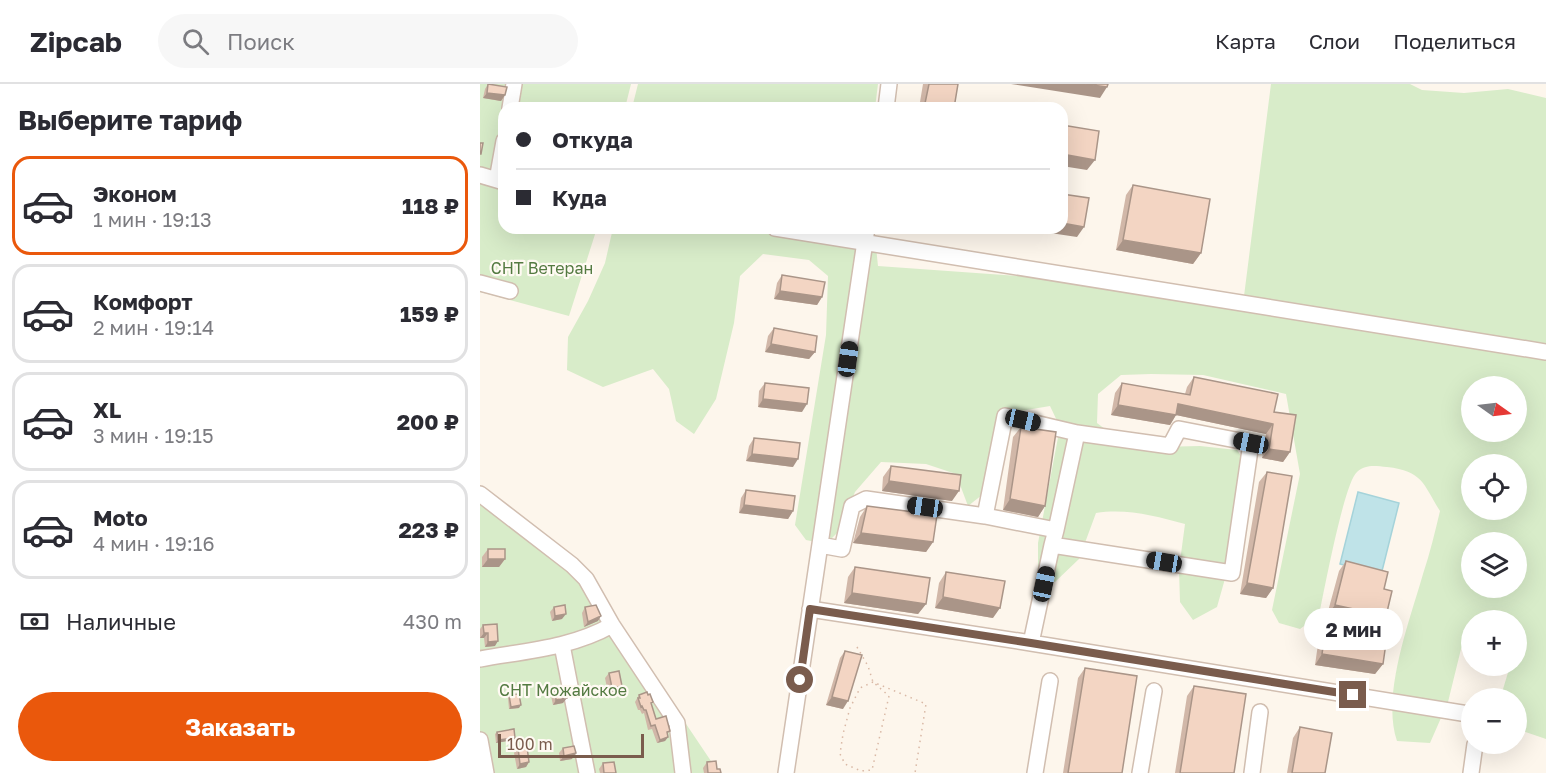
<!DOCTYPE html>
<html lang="ru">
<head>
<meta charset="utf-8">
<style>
  :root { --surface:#fff; --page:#f7f7f7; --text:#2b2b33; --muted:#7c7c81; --line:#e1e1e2; --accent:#ea580c }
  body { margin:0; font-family:"Golos Text",sans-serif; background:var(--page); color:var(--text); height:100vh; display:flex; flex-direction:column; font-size:22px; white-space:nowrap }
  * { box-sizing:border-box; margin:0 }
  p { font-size:20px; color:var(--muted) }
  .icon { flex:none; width:33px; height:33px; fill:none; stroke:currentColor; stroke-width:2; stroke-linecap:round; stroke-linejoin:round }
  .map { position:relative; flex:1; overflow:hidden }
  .sheet { display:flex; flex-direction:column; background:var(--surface); width:480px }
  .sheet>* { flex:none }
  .banner { position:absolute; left:18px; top:18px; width:570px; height:132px; border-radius:18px; box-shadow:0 6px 24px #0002; display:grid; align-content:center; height:132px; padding:0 18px; background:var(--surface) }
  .needle { width:39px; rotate:104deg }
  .controls { position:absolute; left:981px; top:292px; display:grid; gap:12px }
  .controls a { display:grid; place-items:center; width:66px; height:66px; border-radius:50%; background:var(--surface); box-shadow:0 6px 24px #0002; font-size:30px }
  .scale { position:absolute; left:18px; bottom:15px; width:146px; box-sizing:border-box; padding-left:6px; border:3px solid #7a5c4d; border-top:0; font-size:16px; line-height:21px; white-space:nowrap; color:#7a5c4d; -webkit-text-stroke:4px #fffaf3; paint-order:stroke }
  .end { position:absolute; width:27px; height:27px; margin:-14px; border:8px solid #7a5c4d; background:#fff; box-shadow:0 0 0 3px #fff }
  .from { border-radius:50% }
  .bubble { position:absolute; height:42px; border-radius:21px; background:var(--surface); box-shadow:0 6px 24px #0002; font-size:20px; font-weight:700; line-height:42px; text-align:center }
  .car { position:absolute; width:18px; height:36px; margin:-18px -9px; border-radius:8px; box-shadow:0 0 4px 2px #0007; background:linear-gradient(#222 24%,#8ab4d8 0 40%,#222 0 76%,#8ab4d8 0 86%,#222 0) }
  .banner b { display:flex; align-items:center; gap:21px; height:57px; font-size:22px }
  .banner b+b { border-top:2px solid var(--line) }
  .banner i { width:15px; height:15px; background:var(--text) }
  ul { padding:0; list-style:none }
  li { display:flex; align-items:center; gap:18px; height:99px; margin:0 12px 9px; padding:0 6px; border:3px solid var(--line); border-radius:18px }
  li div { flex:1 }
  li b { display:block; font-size:22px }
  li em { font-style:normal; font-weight:700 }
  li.active { border-color:var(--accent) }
  li>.icon { width:54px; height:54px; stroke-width:1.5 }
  h2 { padding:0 18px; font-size:27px; line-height:72px }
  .pay { display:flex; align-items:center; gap:15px; height:66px; padding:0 18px; font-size:22px }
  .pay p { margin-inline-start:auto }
  .button { display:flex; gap:12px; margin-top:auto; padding:12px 18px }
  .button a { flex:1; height:69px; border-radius:36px; background:var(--accent); color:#fff; font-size:24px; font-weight:700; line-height:69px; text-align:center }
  header { display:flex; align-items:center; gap:36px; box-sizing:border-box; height:84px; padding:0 30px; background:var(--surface); border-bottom:2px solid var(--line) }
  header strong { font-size:28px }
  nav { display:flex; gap:33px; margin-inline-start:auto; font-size:21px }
  .search { width:420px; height:54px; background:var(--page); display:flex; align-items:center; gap:15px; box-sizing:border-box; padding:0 21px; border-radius:33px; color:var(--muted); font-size:22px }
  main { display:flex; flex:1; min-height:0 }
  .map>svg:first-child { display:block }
</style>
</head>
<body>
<header>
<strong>Zipcab</strong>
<div class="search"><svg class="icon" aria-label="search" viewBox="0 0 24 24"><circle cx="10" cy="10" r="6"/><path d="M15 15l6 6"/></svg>Поиск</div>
<nav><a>Карта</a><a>Слои</a><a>Поделиться</a></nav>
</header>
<main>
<section class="sheet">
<h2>Выберите тариф</h2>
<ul>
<li class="active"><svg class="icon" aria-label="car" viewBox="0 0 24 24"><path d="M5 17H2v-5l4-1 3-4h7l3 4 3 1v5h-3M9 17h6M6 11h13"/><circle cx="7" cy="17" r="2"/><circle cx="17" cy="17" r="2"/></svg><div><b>Эконом</b><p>1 мин · 19:13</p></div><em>118 ₽</em></li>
<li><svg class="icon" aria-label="car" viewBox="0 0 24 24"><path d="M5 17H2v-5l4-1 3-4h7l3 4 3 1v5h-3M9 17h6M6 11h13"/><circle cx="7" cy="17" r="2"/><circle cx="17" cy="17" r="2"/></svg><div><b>Комфорт</b><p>2 мин · 19:14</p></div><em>159 ₽</em></li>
<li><svg class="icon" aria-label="car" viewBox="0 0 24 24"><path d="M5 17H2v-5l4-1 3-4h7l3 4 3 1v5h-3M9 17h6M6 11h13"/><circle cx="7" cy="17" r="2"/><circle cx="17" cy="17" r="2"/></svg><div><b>XL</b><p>3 мин · 19:15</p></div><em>200 ₽</em></li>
<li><svg class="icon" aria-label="car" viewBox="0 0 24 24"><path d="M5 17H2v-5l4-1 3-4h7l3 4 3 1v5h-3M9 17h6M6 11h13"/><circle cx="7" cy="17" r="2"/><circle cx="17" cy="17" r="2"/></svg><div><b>Moto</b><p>4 мин · 19:16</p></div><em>223 ₽</em></li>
</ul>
<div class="pay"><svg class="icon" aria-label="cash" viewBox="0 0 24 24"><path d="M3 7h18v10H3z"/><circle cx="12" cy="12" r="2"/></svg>Наличные<p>430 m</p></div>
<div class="button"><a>Заказать</a></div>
</section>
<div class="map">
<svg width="1066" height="689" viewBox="0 0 1066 689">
  <rect width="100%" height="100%" fill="#fdf6ec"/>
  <!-- green -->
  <path fill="#d8ecc9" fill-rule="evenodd" d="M0 0H151L145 24H24V144H117L89 232 0 208Z
    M158 0H398L395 24H152Z
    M791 0H930L942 6 984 9 1028 5 1066 14V655L1037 645 1036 615H1020L1030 582H1036V537H1014L998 533 995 537H992L991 545 981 565 968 618 950 659 917 657C901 611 930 536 943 490 950 469 955 448 960 427 943 400 943 387 907 383 895 382 886 380 877 388 864 399 844 508 839 531L820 545 799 539 792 526 820 390 806 310 723 291 671 290 641 291 618 310 617 339 638 355 677 363 720 362 757 366 767 380 750 477 737 523 713 536 700 518 699 485 705 440C676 432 646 424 616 429L599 475 575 498 558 492V459L580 343 570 322 534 328 502 411 488 422 476 390 446 380 401 378 375 408 359 447 346 460 326 456 315 441 346 251 348 192 329 176 283 170 260 192 254 239 236 315 214 350 196 337 189 305 173 285 123 303 87 286 88 253 108 217 125 179 133 144H394L398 182 596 196 763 220ZM992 303H1036V348H992ZM992 381H1036V426H992ZM992 459H1036V504H992Z
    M0 406 98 479 239 689H0Z"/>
  <!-- water -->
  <path fill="#bfe3e8" stroke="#a5d3da" stroke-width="1.5" d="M878 408 919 419 901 491 860 480Z"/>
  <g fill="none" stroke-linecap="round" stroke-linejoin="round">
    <!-- minor casing -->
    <g stroke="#d1beb0" stroke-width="18">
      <path id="minor" d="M30 24 34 0
        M406 24 409 0
        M0 91 24 98
        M17 96 24 57
        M295 144 1066 268
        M0 199 30 207
        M0 410 92 481 106 495 132 541 197 639 203 689
        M505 432 525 332 597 349
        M340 461 362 465 372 422 386 415 505 432 576 446
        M330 525 551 559 988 630 992 633
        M551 559 572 461 576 446 597 349 690 362 699 345 771 359 752 489 572 461
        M82 561 107 689
        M0 575C44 567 92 564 132 541
        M0 656 6 689
        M306 689 387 144
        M555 689 570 597
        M660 689 674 607
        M772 689 780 628
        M991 689 995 660"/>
    </g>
    <!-- path -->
    <path stroke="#d9b8a5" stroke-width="1.5" stroke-dasharray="1.5 4.5" stroke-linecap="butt" d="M377 563 388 582 393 598 409 612 392 686 381 687 365 680 360 670 363 650 370 624 380 604 393 598 446 620 435 689"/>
    <!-- minor -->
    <use href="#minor" stroke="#fff" stroke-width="15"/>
  </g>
  <!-- wall -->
  <path fill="#d1b7a8" d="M8 0 25 11 21 17 3 14 5 5Z
    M443 0H478L474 24H439Z
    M653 101 721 169 713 180 636 166 646 111Z
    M302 191 342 213 337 221 294 215 297 199Z
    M294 244 335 268 329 275 285 268 288 252Z
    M714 293 794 328 810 368 803 378 782 374 786 350 696 331 690 341 631 331 635 309 642 299 705 310 707 303Z
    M285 299 322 328 278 323 279 307Z
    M541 343 565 422 558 433 523 426 533 353Z
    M274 354 313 383 266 377 269 362Z
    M411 382 472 417 402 407 403 393Z
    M787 388 793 504 786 514 760 510 779 398Z
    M266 406 313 427 308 435 259 429 261 414Z
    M387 422 453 458 446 468 373 459 380 433Z
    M8 465 25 475 19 483H2V473Z
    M866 477 899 542 847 531 859 487Z
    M375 483 446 520 438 530 364 519 368 493Z
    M466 488 513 534 455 524 459 499Z
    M74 523 82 535 72 537 70 528Z
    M105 523 118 537 104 543 102 529Z
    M3 541 15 562 5 563 4 554H0V545Z
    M846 543 903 580 895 590 835 581 839 553Z
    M365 567 363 625 346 621 360 574Z
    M605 584 642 689H583L598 594Z
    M129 589 138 607 128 609 125 594Z
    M714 602 754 689H695L707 612Z
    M75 607 83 619 73 621 71 612Z
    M29 611 39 624 29 625 28 614Z
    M159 611 171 621 176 635 190 647 187 650 188 653 185 657 177 659 172 645 168 646 164 629 162 630 160 626H158L155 618Z
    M820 643 845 689H807L813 654Z
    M17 648 35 654 33 656 16 659 15 650Z
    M38 664 49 678 46 683 37 685 34 669Z
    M83 664 92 675 80 677 79 669Z
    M227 678 241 689H224L223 684Z
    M123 679 136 689H120L119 685Z"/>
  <!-- shaded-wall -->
  <path fill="#aa9588" d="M531 0H605L627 3 620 14Z
    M7 9 25 11 21 17 3 14Z
    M582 70 615 76 607 86 582 82Z
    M582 139 604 143 597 153 537 144H582Z
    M643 156 721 169 713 180 636 166Z
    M300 207 342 213 337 221 294 215Z
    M291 260 335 268 329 275 285 268Z
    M283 315 327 320 322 328 278 323Z
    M698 320 793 340 786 350 696 331 690 341 631 331 638 321Z
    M789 365 810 368 803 378 782 374Z
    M272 370 318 375 313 383 266 377Z
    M409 397 479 407 472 417 402 407Z
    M530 415 565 422 558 433 523 426Z
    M264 421 313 427 308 435 259 429Z
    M381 449 453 458 446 468 373 459Z
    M8 475H25L19 483H2Z
    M767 499 793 504 786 514 760 510Z
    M372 509 446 520 438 530 364 519Z
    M463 513 520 524 513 534 455 524Z
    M855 521 906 532 899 542 847 531Z
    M86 530 82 535 72 537 75 532Z
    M121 532 118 537 104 543 108 538Z
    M4 549H8L4 554H0Z
    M18 557 15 562 5 563 8 558Z
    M842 570 903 580 895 590 835 581Z
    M142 602 138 607 128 609 132 604Z
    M352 613 368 617 363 625 346 621Z
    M87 614 83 619 73 621 76 616Z
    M41 621 39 624 29 625 31 623Z
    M188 653 185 657 177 659 180 656Z
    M35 654 33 656 16 659 18 656Z
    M96 669 92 675 80 677 84 672Z
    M49 678 46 683 37 685 40 680Z"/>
  <!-- building -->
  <path fill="#f3d5c3" stroke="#aa9588" stroke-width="1.5" d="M8 0 27 3 25 11 7 9Z
    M449 0H478L474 24H444Z
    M605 0H628L627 3Z
    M582 41 619 47 615 76 582 70Z
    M0 59H3L1 70H0Z
    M653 101 730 115 721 169 643 156Z
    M582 110 609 114 604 143 582 139Z
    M302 191 345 198 342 213 300 207Z
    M294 244 337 252 335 268 291 260Z
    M714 293 798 310 794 328 816 331 810 368 789 365 793 340 698 320 696 331 638 321 642 299 710 311Z
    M285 299 329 304 327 320 283 315Z
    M541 343 576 348 565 422 530 415Z
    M274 354 320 359 318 375 272 370Z
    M411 382 481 391 479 407 409 397Z
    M787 388 812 392 793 504 767 499Z
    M266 406 315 412 313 427 264 421Z
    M387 422 457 431 453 458 381 449Z
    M8 465H25V475H8Z
    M866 477 908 488 904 505 912 507 906 532 855 521Z
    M375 483 450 494 446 520 372 509Z
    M466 488 525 497 520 524 463 513Z
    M85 521 86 530 75 532 74 523Z
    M116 521 121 532 108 538 105 523Z
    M17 540 18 557 8 558V549H4L3 541Z
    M846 543 907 552 903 580 842 570Z
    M365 567 382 571 368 617 352 613Z
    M605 584 657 592 642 689H588Z
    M139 587 142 602 132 604 129 589Z
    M714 602 766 610 754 689H700Z
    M85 605 87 614 76 616 75 607Z
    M167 608 168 611 170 610 173 618 171 619 176 635 186 632 190 647 187 648 188 653 180 656 175 641 171 642 166 626H164L162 622 161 623 158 614H160L159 611Z
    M39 610 41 621 31 623 29 611Z
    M820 643 852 649 845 689H812Z
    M34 645 35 654 18 656 17 648Z
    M94 662 96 669 84 672 83 664Z
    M47 663 49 678 40 680 38 664Z
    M236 677 237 685H240L241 689H228L227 678Z
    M134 678 136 689H124L123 679Z"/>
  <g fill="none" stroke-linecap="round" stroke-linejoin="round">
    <!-- route -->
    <path stroke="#7a5c4d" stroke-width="8" d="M320 596 330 525 551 559 873 611"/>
  </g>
  <g text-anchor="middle" stroke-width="4.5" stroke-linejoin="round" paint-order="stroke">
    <!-- park labels -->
    <g font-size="16" fill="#537a41" stroke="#fffaf3">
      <text x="62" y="190">СНТ Ветеран</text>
      <text x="83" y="612">СНТ Можайское</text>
    </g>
  </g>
</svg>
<div class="controls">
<a><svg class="needle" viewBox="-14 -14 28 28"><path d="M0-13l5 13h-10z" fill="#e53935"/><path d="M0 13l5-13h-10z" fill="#7c7c81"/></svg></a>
<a><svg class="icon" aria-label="locate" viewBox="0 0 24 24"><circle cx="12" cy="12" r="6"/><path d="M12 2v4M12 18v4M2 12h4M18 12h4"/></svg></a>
<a><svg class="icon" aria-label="layers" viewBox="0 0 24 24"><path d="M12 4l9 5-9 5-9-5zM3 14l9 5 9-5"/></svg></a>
<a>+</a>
<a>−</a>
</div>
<div class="scale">100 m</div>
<i class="end from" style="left:320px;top:596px"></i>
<i class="end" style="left:873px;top:611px"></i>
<div class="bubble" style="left:824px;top:524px;width:99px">2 мин</div>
<i class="car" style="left:368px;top:275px;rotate:8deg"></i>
<i class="car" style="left:543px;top:336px;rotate:103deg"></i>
<i class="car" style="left:771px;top:359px;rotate:281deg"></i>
<i class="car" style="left:445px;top:423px;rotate:278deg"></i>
<i class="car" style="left:684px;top:478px;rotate:279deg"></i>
<i class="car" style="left:564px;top:500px;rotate:12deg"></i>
<div class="banner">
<b><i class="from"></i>Откуда</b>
<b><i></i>Куда</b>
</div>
</div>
</main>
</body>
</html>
